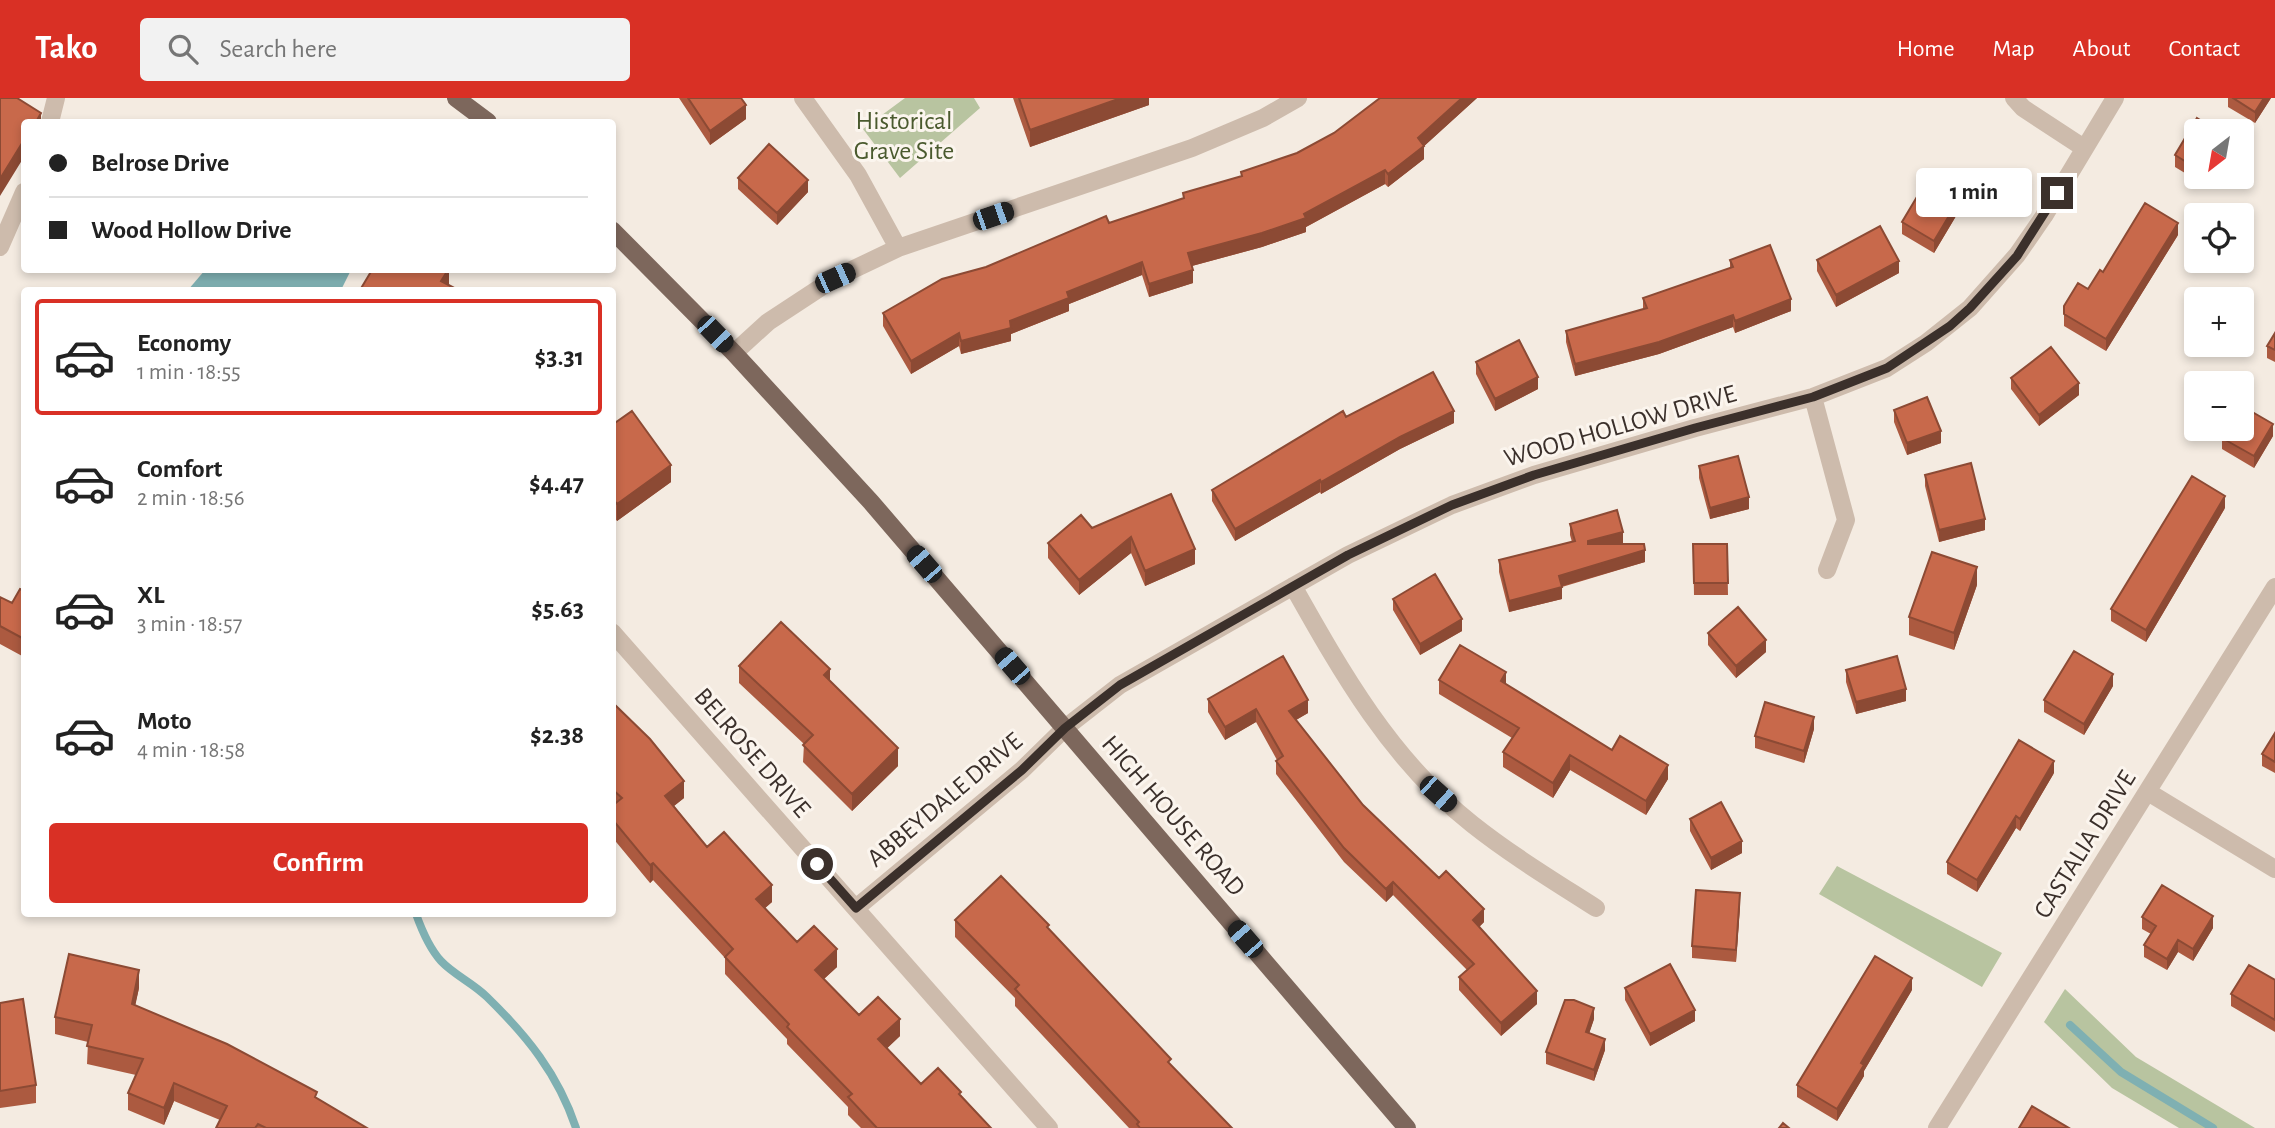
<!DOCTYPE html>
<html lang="en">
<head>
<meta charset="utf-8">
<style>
  :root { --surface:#fff; --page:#f2f2f2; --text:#222; --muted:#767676; --line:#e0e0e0; --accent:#d93025 }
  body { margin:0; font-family:"Alegreya Sans",sans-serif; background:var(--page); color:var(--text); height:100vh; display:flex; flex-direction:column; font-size:26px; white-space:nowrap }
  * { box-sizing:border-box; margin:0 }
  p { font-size:23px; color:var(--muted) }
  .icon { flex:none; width:38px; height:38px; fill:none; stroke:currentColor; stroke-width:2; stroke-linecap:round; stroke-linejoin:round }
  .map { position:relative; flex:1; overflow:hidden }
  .side { position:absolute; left:21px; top:189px; width:595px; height:630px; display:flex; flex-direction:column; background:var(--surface); border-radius:7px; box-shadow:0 4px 10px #0003 }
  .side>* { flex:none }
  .banner { position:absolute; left:21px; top:21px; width:595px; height:154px; border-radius:7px; box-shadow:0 4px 10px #0003; display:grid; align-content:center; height:154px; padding:0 28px; background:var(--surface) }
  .needle { width:46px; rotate:211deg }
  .buttons { position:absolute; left:2184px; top:21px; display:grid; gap:14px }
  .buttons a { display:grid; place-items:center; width:70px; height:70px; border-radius:7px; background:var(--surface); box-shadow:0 4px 10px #0003; font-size:35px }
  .end { position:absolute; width:32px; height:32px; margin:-16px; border:9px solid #3b302b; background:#fff; box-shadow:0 0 0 4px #fff }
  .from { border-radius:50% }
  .bubble { position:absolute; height:49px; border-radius:7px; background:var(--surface); box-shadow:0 4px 10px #0003; font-size:23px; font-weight:700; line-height:49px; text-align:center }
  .car { position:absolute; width:21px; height:42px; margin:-21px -10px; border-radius:9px; box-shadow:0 0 5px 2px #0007; background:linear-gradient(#222 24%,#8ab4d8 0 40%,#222 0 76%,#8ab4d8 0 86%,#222 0) }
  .banner b { display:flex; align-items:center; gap:24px; height:66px; font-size:26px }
  .banner b+b { border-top:2px solid var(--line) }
  .banner i { width:18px; height:18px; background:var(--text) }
  ul { padding:12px 0 0; list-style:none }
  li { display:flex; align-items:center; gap:21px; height:116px; margin:0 14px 10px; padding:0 14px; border:4px solid transparent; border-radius:7px }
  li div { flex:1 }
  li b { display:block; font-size:26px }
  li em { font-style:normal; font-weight:700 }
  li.current { border-color:var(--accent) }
  li>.icon { width:63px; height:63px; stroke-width:1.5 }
  .cta { display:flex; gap:14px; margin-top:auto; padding:14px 28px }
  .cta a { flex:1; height:80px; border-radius:7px; background:var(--accent); color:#fff; font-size:28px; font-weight:700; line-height:80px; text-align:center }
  header { display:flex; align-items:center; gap:42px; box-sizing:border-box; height:98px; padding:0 35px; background:var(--accent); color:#fff }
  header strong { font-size:33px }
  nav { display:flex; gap:38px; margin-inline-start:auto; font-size:24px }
  .search { width:490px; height:63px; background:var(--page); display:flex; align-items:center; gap:18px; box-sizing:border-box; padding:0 24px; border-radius:7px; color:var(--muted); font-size:26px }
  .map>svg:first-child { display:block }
</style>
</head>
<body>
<header>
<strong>Tako</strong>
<div class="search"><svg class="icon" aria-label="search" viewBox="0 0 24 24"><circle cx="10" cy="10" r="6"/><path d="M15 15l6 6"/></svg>Search here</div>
<nav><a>Home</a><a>Map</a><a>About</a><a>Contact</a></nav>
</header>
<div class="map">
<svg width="2275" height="1030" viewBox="0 0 2275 1030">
  <rect width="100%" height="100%" fill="#f4ebe1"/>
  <!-- green -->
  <path fill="#b8c4a0" d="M905 0H974L980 10 900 80 863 31Z
    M1837 768 2002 855 1982 889 1819 796Z
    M2065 891 2136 959 2255 1030H2179L2112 990 2044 924Z"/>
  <!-- water -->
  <path fill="#7fb0b2" d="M205 172H351L341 192H188Z"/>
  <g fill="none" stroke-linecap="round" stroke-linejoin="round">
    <!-- stream -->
    <path stroke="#7fb0b2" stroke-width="8" d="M416 816C421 830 430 851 441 863 454 877 473 885 487 899 527 938 558 976 576 1030
      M2070 927 2121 974 2213 1030"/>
    <!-- minor -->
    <path stroke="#cdbbac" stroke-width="18" d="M803 0 858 77 898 150
      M2014 0 2023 10 2084 50
      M50 24 56 0
      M0 149 24 94
      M734 255 768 224 835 180 898 150 1192 50 1263 20 1298 0
      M1813 299 1846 422 1827 472
      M1293 488C1342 575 1391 662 1472 726 1511 757 1554 783 1596 810
      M612 534 1049 1030
      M2148 694 2275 771
      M856 810 1022 672 1065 630 1120 587 1348 457 1452 407 1534 377 1695 330 1813 299 1887 270 1926 245 1970 210 2017 157 2044 118 2115 0
      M1937 1030 2275 489"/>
    <!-- major -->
    <path stroke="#7d675c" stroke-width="18" d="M456 0 488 24
      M612 132 734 255 871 404 1407 1030"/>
  </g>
  <!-- wall -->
  <path fill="#ac5a40" d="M679 0H741L746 21 710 47Z
    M1013 0H1149V7L1030 49Z
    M1380 0H1477L1424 48V61L1388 89 1385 86 1306 129V134L1262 149 1192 168 1193 185 1149 199 1142 177 1069 206V213L1011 236V243L961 256 959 248 911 276 883 228V215L986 169 1109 125 1183 101V95L1241 78V74L1297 55 1334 35Z
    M2228 0H2271L2255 25 2228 9Z
    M2196 33V79H2207L2203 86 2175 69V57Z
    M738 80 808 94 777 127 738 91Z
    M1959 113 1934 155 1902 136V124Z
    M2178 137 2106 253 2064 228V208L2088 191 2103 174Z
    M1730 162 1791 213 1735 235 1733 229 1659 256 1575 278 1566 244V233L1643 211V200L1730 170Z
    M1817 162 1899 175 1836 209 1817 173Z
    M2275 235V264L2267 260V248Z
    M1476 264 1538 291 1495 313 1476 276Z
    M2011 280 2079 297 2039 328 2011 291Z
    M1894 312 1941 345 1907 357 1894 324Z
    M1346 319 1454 325 1400 351 1321 396 1320 394 1235 443 1212 403V392Z
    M612 327 671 384 617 423 612 417Z
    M2273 338 2254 370 2222 351V340Z
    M1699 368 1749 411 1710 421 1699 380Z
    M1925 377 1985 432 1939 444 1925 388Z
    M1171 396 1195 466 1145 488 1131 455 1079 497 1048 460V445L1092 430Z
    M2225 410 2146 544 2111 523V511Z
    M1570 426 1623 445 1620 446 1645 464 1562 489V501L1509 514 1499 474V462L1572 444 1570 437Z
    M1693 446H1727L1728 497H1694Z
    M1977 487 1954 552 1909 537V519Z
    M24 493V559L0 546V499L12 505Z
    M1393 501 1462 533 1420 557 1393 512Z
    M1708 535 1766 554 1736 580 1708 547Z
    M739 568 898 668 852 713 803 664 804 646 739 585Z
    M1846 572 1906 603 1856 616 1846 584Z
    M1439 582 1506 586 1612 652 1668 681 1646 717 1570 672 1553 700 1503 669V654L1512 640 1439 596Z
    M2113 588 2084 637 2044 614V602Z
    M1208 601 1308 615 1296 622 1363 707 1484 824 1479 829 1537 906 1501 938 1459 892V879L1467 872 1393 797 1386 804 1344 764 1276 676V663L1277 662 1256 624 1225 642 1208 614Z
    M612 604 684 700 674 708 707 749 772 804 765 810 797 844 837 869 824 881 859 917 900 938 887 950 921 986 961 997 991 1030H861L848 1017V1009L787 946V941L725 876V860L653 782 650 785 612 739Z
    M1814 631 1804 665 1755 650V638Z
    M2275 635V675L2262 668V656Z
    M2054 675 2020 733 2016 730 1977 794 1947 776V764Z
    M1690 721 1742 755 1711 772 1690 733Z
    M1740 807 1736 864 1692 860V848Z
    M2142 819 2213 830 2193 863 2178 854 2167 872 2144 859V847L2151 836 2142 831Z
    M955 822 1049 832 1171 967 1232 1030H1129L1015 908V900L955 839Z
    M2275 882V934L2231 908V896Z
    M139 890 135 907 317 1000 367 1030H216L220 1022 174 1003 164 1027 128 1012V995L136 977 87 966 88 944 55 936V919Z
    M1625 890 1695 923 1650 948 1625 902Z
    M1912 892 1864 973V978L1837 1023 1797 999V987Z
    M0 905 36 987V1005L0 1010Z
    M1594 921 1589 935 1605 952 1594 983 1546 966V954Z"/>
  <!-- shaded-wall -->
  <path fill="#8c4a34" d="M1121 0H1149V7L1030 49V32Z
    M1462 0H1477L1421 51 1424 48V61L1388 89V76L1418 40Z
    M2264 0H2271L2255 25V14Z
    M746 7V21L710 47V33Z
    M41 15V24H36Z
    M24 42V59L0 98V81Z
    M1385 72V86L1306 129V134L1262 149 1188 169V155L1304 116Z
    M808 82V94L777 127V115Z
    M1959 101V113L1934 155V143Z
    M2178 125V137L2106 253V241Z
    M1899 163V175L1836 209V197Z
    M1142 164V177L1069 206V213L1011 236V243L961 256V243L1067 194Z
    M449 172V188L441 183Z
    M1193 172V185L1149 199V186Z
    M1791 201V213L1735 235V223Z
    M1733 217V229L1659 256 1575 278V266Z
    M959 235V248L911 276V263Z
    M1538 279V291L1495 313V301Z
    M2079 285V297L2039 328V317Z
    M1454 313V325L1400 351 1321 396V384L1400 339Z
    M2273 326V338L2254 370V358Z
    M1941 333V345L1907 357V345Z
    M671 367V384L617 423V406Z
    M1320 382V394L1235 443V431Z
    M2225 398V410L2146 544V532Z
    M1749 399V411L1710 421V410Z
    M1985 421V432L1939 444V432Z
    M1623 434V445L1588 455V443Z
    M1131 439V455L1079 497V482Z
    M1195 451V466L1145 488V473Z
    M1645 452V464L1559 489V478Z
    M1977 469V487L1954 552V535Z
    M1562 489V501L1509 514V503Z
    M1462 521V533L1420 557V546Z
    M1766 542V554L1736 580V568Z
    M830 571V588L824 577Z
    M1506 574V589L1501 583Z
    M2113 576V588L2084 637V626Z
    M1906 591V603L1856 616V604Z
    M1308 602V615L1289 626V613Z
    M1256 611V624L1225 642V629Z
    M1814 619V631L1804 665V653Z
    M898 650V668L852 713V696Z
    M1570 657V672L1553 700V685Z
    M2054 663V675L2020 733V721Z
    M1668 667V681L1646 717V703Z
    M684 683V700L665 715V698Z
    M2016 718V730L1977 794V782Z
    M1742 743V755L1711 772V760Z
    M653 765V782L650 785V767Z
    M1393 784V797L1386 804V791Z
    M772 787V804L756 818V801Z
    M1740 795V807L1736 864V852Z
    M1484 811V824L1473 835V822Z
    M2213 818V830L2193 863V851Z
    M2178 842V854L2167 872V861Z
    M837 851V869L815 889V872Z
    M139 872V890L132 923V906Z
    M1912 880V892L1864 973V978L1837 1023V1011L1861 965Z
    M1537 893V906L1501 938V925Z
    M1594 910V921L1586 945V934Z
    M1695 912V923L1650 948V936Z
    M900 921V938L878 959V941Z
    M1605 941V952L1594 983V972Z
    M174 985V1003L164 1027V1010Z"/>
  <!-- building -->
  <path fill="#c8694b" stroke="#8c4a34" stroke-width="2" d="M0 0H17L41 15 36 24H24V42L0 81Z
    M688 0H741L746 7 710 33Z
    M1019 0H1121L1030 32Z
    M1380 0H1462L1418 40 1424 48 1388 76 1385 72 1304 116 1306 120 1262 135 1188 155 1193 172 1149 186 1142 164 1067 194 1069 200 1010 223 1011 230 961 243 959 235 911 263 883 215 942 181 986 169 1106 118 1109 125 1184 100 1183 95 1242 78 1241 74 1297 55 1334 35Z
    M2233 0H2264L2255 14Z
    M2197 20 2218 33H2196V70L2175 57Z
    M769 46 808 82 777 115 738 80Z
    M1927 82 1959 101 1934 143 1902 124Z
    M2145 105 2178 125 2106 241 2064 216V208L2078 185 2088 191 2100 172 2103 174Z
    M1880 128 1899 163 1836 197 1817 162Z
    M1770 147 1791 201 1735 223 1733 217 1659 244 1575 266 1566 233 1647 210 1643 200 1733 169 1730 162Z
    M372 172H448L441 183 458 192H360Z
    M2275 235V252L2267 248Z
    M1519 242 1538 279 1495 301 1476 264Z
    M2051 249 2079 285 2039 317 2011 280Z
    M1433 274 1454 313 1400 339 1321 384 1320 382 1235 431 1212 392 1343 313 1346 319Z
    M1927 299 1941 333 1907 345 1894 312Z
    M2242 308 2273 326 2254 358 2222 340 2228 331H2242Z
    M632 313 671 367 617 406 612 400V327Z
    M1738 358 1749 399 1710 410 1699 368Z
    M1971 365 1985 421 1939 432 1925 377Z
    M2192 378 2225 398 2146 532 2111 511Z
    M1171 396 1195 451 1145 473 1131 439 1079 482 1048 445 1081 417 1092 430Z
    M1617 412 1623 434 1588 443V446H1644L1645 452 1559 478 1562 489 1509 503 1499 462 1575 443 1570 426Z
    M1693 446H1727L1728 485H1694Z
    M1932 454 1977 469 1954 535 1909 519Z
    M1435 476 1462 521 1420 546 1393 501Z
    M20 491 24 493V541L0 528V499L12 505Z
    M1738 509 1766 542 1736 568 1708 535Z
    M781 524 830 571 824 577 898 650 852 696 803 647 813 637 739 568Z
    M1460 547 1506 574 1501 583 1612 652 1620 638 1668 667 1646 703 1570 657 1553 685 1503 654 1519 630 1439 582Z
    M2074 553 2113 576 2084 626 2044 602Z
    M1283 558 1308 602 1289 613 1363 707 1439 780 1446 773 1484 811 1473 822 1537 893 1501 925 1459 879 1474 866 1393 784 1386 791 1344 750 1276 663 1283 658 1256 611 1225 629 1208 601Z
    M1897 558 1906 591 1856 604 1846 572Z
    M612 604 650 641 684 683 665 698 707 749 724 734 772 787 756 801 797 844 814 828 837 851 815 872 859 917 878 899 900 921 878 941 921 986 938 970 961 994 959 996 991 1030H877L848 999 852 996 787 929 789 926 725 859 733 851 653 765 650 767 612 721V708L622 700 612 691Z
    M1765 604 1814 619 1804 653 1755 638Z
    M2275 635V664L2262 656Z
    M2019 642 2054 663 2020 721 2016 718 1977 782 1947 764Z
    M1721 704 1742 743 1711 760 1690 721Z
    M1001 778 1049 827 1047 829 1171 961 1168 964 1232 1030H1140L1137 1026 1139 1024 1015 891 1019 887 955 822Z
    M2162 787 2213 818 2193 851 2178 842 2167 861 2144 847 2156 828 2142 819Z
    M1696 792 1740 795 1736 852 1692 848Z
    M69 856 139 872 132 906 227 946 317 994 315 999 367 1030H266L258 1026 255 1030H216L227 1008 174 985 164 1010 128 995 143 961 87 948 92 927 55 919Z
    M1875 858 1912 880 1861 965 1864 967 1837 1011 1797 987Z
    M1670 866 1695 912 1650 936 1625 890Z
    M2249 867 2275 882V922L2231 896Z
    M23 901 36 987 0 993V905Z
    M1565 902H1574L1594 910 1586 934 1605 941 1594 972 1546 954Z
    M2032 1008 2069 1030H2019Z
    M1783 1025 1789 1030H1779Z"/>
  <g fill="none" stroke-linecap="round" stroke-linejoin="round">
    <!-- route -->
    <path stroke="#3b302b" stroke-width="9" d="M817 766 856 810 1022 672 1065 630 1120 587 1348 457 1452 407 1534 377 1695 330 1813 299 1887 270 1950 228 1970 210 2017 158 2057 95"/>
  </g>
  <g text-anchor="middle" stroke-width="6" stroke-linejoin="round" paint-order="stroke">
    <!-- park labels -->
    <g font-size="26" fill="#4a5a2e" stroke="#fbf5ee">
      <text x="904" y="31">Historical<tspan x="904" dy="30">Grave Site</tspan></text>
    </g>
    <!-- street labels -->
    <g font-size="26" fill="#3b302b" stroke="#fbf5ee">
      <text transform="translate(1620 327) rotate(-16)" y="9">WOOD HOLLOW DRIVE</text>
      <text transform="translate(753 654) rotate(49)" y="9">BELROSE DRIVE</text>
      <text transform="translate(944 701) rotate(-40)" y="9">ABBEYDALE DRIVE</text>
      <text transform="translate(1174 717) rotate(49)" y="9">HIGH HOUSE ROAD</text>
      <text transform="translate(2084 746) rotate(-58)" y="9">CASTALIA DRIVE</text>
    </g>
  </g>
</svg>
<div class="buttons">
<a><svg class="needle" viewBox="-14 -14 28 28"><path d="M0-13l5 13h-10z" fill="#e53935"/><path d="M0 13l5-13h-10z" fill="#767676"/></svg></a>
<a><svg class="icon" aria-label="locate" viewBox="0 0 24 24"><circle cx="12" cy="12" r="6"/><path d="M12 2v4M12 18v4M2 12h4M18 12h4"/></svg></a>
<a>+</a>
<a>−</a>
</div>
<i class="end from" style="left:817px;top:766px"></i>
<i class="end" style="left:2057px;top:95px"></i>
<div class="bubble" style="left:1916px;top:70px;width:116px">1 min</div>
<i class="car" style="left:993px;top:118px;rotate:71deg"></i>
<i class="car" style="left:835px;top:180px;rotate:66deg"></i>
<i class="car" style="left:715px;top:236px;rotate:136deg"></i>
<i class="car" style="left:924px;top:466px;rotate:319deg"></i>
<i class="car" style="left:1012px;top:568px;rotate:319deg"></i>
<i class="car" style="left:1438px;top:696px;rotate:132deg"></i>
<i class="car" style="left:1245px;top:841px;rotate:319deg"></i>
<div class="banner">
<b><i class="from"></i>Belrose Drive</b>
<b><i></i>Wood Hollow Drive</b>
</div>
<section class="side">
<ul>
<li class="current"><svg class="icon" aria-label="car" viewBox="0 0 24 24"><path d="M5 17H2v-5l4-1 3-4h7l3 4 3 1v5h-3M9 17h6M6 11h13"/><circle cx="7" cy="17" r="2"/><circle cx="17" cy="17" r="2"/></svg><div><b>Economy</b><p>1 min · 18:55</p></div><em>$3.31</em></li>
<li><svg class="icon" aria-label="car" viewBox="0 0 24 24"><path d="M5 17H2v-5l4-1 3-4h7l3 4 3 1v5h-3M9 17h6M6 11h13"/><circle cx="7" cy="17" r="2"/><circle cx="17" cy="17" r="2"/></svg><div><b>Comfort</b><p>2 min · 18:56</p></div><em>$4.47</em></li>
<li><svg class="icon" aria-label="car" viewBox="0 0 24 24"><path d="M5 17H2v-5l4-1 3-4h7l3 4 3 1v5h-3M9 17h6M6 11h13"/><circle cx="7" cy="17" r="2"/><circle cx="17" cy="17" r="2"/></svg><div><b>XL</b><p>3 min · 18:57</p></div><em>$5.63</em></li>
<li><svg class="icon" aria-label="car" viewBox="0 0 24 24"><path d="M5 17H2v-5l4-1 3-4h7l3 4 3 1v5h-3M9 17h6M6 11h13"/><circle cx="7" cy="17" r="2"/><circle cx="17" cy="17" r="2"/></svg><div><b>Moto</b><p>4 min · 18:58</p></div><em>$2.38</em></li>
</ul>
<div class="cta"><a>Confirm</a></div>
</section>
</div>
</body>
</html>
